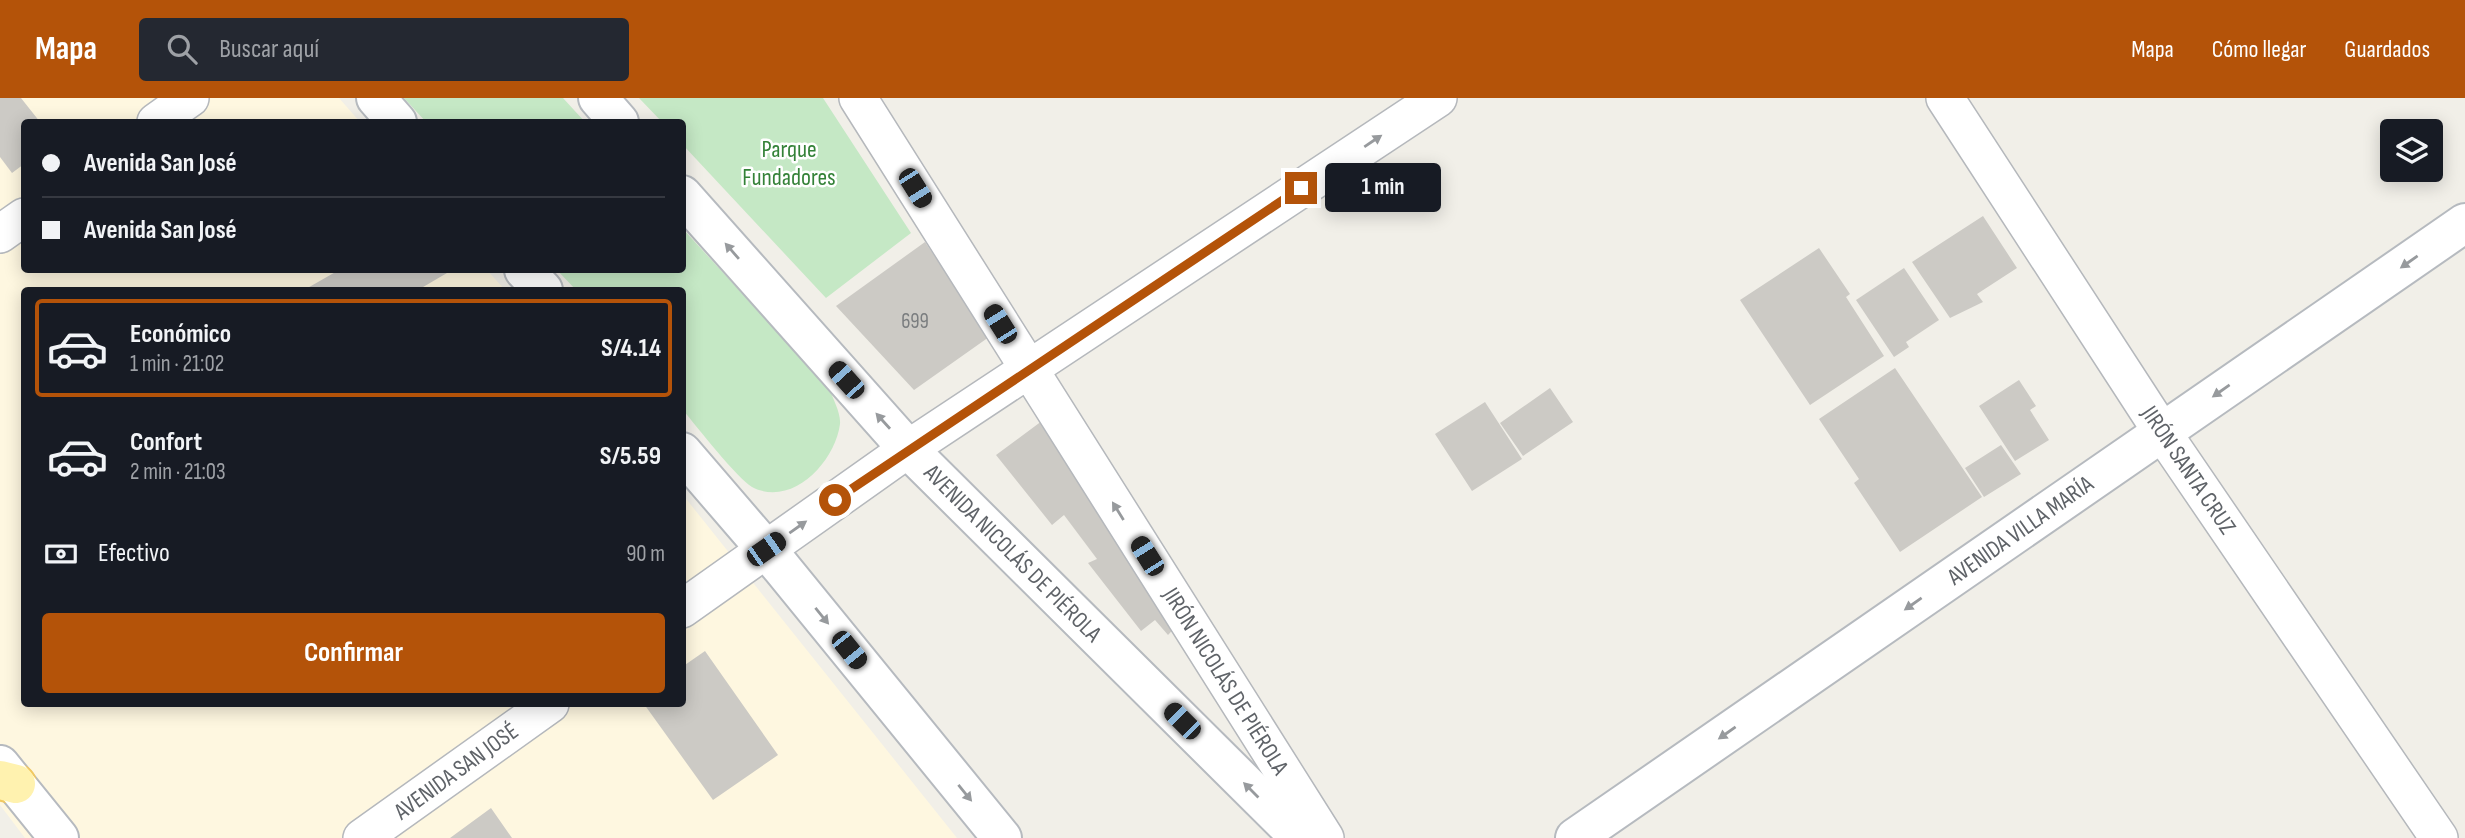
<!DOCTYPE html>
<html lang="es">
<head>
<meta charset="utf-8">
<style>
  :root { --surface:#171b24; --page:#242831; --text:#f1f3f6; --muted:#9ea1a6; --line:#363941; --accent:#b45309 }
  body { margin:0; font-family:"Sofia Sans Condensed",sans-serif; background:var(--page); color:var(--text); height:100vh; display:flex; flex-direction:column; font-size:26px; white-space:nowrap }
  * { box-sizing:border-box; margin:0 }
  p { font-size:23px; color:var(--muted) }
  .icon { flex:none; width:38px; height:38px; fill:none; stroke:currentColor; stroke-width:2; stroke-linecap:round; stroke-linejoin:round }
  .map { position:relative; flex:1; overflow:hidden }
  .panel { position:absolute; left:21px; top:189px; width:665px; height:420px; display:flex; flex-direction:column; background:var(--surface); border-radius:7px; box-shadow:0 4px 18px #0003 }
  .panel>* { flex:none }
  .hud { position:absolute; left:21px; top:21px; width:665px; height:154px; border-radius:7px; box-shadow:0 4px 18px #0003; display:grid; align-content:center; height:154px; padding:0 21px; background:var(--surface) }
  .controls { position:absolute; left:2380px; top:21px; display:grid; gap:14px }
  .controls a { display:grid; place-items:center; width:63px; height:63px; border-radius:7px; background:var(--surface); box-shadow:0 4px 18px #0003; font-size:35px }
  .end { position:absolute; width:32px; height:32px; margin:-16px; border:9px solid #b45309; background:#fff; box-shadow:0 0 0 4px #fff }
  .from { border-radius:50% }
  .bubble { position:absolute; height:49px; border-radius:7px; background:var(--surface); box-shadow:0 4px 18px #0003; font-size:23px; font-weight:700; line-height:49px; text-align:center }
  .car { position:absolute; width:21px; height:42px; margin:-21px -10px; border-radius:9px; box-shadow:0 0 5px 2px #0007; background:linear-gradient(#222 24%,#8ab4d8 0 40%,#222 0 76%,#8ab4d8 0 86%,#222 0) }
  .hud b { display:flex; align-items:center; gap:24px; height:66px; font-size:26px }
  .hud b+b { border-top:2px solid var(--line) }
  .hud i { width:18px; height:18px; background:var(--text) }
  ul { padding:12px 0 0; list-style:none }
  li { display:flex; align-items:center; gap:21px; height:98px; margin:0 14px 10px; padding:0 7px; border:4px solid transparent; border-radius:7px }
  li div { flex:1 }
  li b { display:block; font-size:26px }
  li em { font-style:normal; font-weight:700 }
  li.selected { border-color:var(--accent) }
  li>.icon { width:63px; height:63px; stroke-width:1.5 }
  .pay { display:flex; align-items:center; gap:18px; height:77px; padding:0 21px; font-size:26px }
  .pay p { margin-inline-start:auto }
  .cta { display:flex; gap:14px; margin-top:auto; padding:14px 21px }
  .cta a { flex:1; height:80px; border-radius:7px; background:var(--accent); color:#fff; font-size:28px; font-weight:700; line-height:80px; text-align:center }
  header { display:flex; align-items:center; gap:42px; box-sizing:border-box; height:98px; padding:0 35px; background:var(--accent); color:#fff }
  header strong { font-size:33px }
  nav { display:flex; gap:38px; margin-inline-start:auto; font-size:24px }
  .search { width:490px; height:63px; background:var(--page); display:flex; align-items:center; gap:18px; box-sizing:border-box; padding:0 24px; border-radius:7px; color:var(--muted); font-size:26px }
  .map>svg:first-child { display:block }
</style>
</head>
<body>
<header>
<strong>Mapa</strong>
<div class="search"><svg class="icon" aria-label="search" viewBox="0 0 24 24"><circle cx="10" cy="10" r="6"/><path d="M15 15l6 6"/></svg>Buscar aquí</div>
<nav><a>Mapa</a><a>Cómo llegar</a><a>Guardados</a></nav>
</header>
<div class="map">
<svg width="2465" height="740" viewBox="0 0 2465 740">
  <rect width="100%" height="100%" fill="#f1efe8"/>
  <!-- commercial -->
  <path fill="#fef7e0" d="M0 0H339L360 24H24V172H487L505 192H24V606H682L683 397 957 740H25L0 707Z"/>
  <!-- green -->
  <path fill="#c5e8c5" d="M404 0H563L585 24H426Z
    M639 0H823L911 135 826 200 683 47 682 24H662Z
    M683 131 829 290C833 301 841 315 840 326 835 364 792 410 752 389 737 380 697 329 683 312L682 192H576L557 172H682Z"/>
  <!-- building -->
  <path fill="#cccac5" d="M0 0H21L40 24H24V66L12 75 0 59Z
    M1983 118 2017 170 1977 196 1983 204 1950 220 1912 164Z
    M925 144 989 239 914 292 836 208Z
    M1819 150 1850 196 1846 199 1884 258 1810 307 1740 202Z
    M1904 170 1939 222 1906 244 1909 249 1894 259 1856 202Z
    M339 172H444L447 175 418 192H304Z
    M1895 270 1982 399 1900 454 1854 385 1859 381 1819 321Z
    M2019 282 2036 308 2030 312 2049 342 2015 363 1979 308Z
    M1550 290 1573 324 1523 358 1500 325Z
    M1485 304 1522 361 1472 393 1435 336Z
    M1054 314 1183 521 1168 537 1155 522 1141 533 1088 465 1097 461 1064 417 1052 427 996 357Z
    M2001 347 2021 376 1984 399 1965 370Z
    M705 553 778 657 713 702 644 606H682V569Z
    M491 710 512 740H450Z"/>
  <g fill="none" stroke-linecap="round" stroke-linejoin="round">
    <!-- street casing -->
    <g stroke="#b5b8bc" stroke-width="40">
      <path id="street" d="M858 0 1325 740
        M1945 0 2162 334 2439 740
        M156 24 190 0
        M0 136 24 119
        M682 511 908 351 1438 0
        M362 740 550 606"/>
    </g>
    <!-- secondary casing -->
    <g stroke="#b6babf" stroke-width="42">
      <path id="secondary" d="M376 0 397 24
        M598 0 619 24
        M682 97 908 351 1300 740
        M524 172 543 192
        M682 354 781 469 1002 740
        M0 667 59 740
        M1575 740 2465 125"/>
    </g>
    <!-- primary casing -->
    <g stroke="#f2c960" stroke-width="42">
      <path id="primary" d="M0 682 16 686"/>
    </g>
    <!-- street -->
    <use href="#street" stroke="#fff" stroke-width="37"/>
    <!-- secondary -->
    <use href="#secondary" stroke="#fff" stroke-width="38"/>
    <!-- primary -->
    <use href="#primary" stroke="#fff2af" stroke-width="38"/>
  </g>
  <!-- one-way arrows -->
  <defs><path id="oneway-solid" d="M-6-.8H1V-3.2L6.5 0L1 3.2V.8H-6Z" transform="scale(1.75)"/></defs>
  <g fill="#979a9d">
    <use href="#oneway-solid" transform="translate(1373 43) rotate(-34)"/>
    <use href="#oneway-solid" transform="translate(732 153) rotate(-131)"/>
    <use href="#oneway-solid" transform="translate(2409 164) rotate(145)"/>
    <use href="#oneway-solid" transform="translate(2221 293) rotate(145)"/>
    <use href="#oneway-solid" transform="translate(883 323) rotate(-132)"/>
    <use href="#oneway-solid" transform="translate(1118 413) rotate(-122)"/>
    <use href="#oneway-solid" transform="translate(798 429) rotate(-35)"/>
    <use href="#oneway-solid" transform="translate(1913 506) rotate(145)"/>
    <use href="#oneway-solid" transform="translate(822 518) rotate(51)"/>
    <use href="#oneway-solid" transform="translate(1727 635) rotate(145)"/>
    <use href="#oneway-solid" transform="translate(1251 692) rotate(-135)"/>
    <use href="#oneway-solid" transform="translate(965 695) rotate(51)"/>
  </g>
  <g fill="none" stroke-linecap="round" stroke-linejoin="round">
    <!-- route -->
    <path stroke="#b45309" stroke-width="9" d="M835 402 1301 90"/>
  </g>
  <g text-anchor="middle" stroke-width="5" stroke-linejoin="round" paint-order="stroke">
    <!-- number labels -->
    <g font-size="21" fill="#7a7d7f">
      <text x="915" y="230">699</text>
    </g>
    <!-- park labels -->
    <g font-size="24" fill="#348238" stroke="#fff">
      <text x="789" y="59">Parque<tspan x="789" dy="28">Fundadores</tspan></text>
    </g>
    <!-- street labels -->
    <g font-size="24" fill="#5f6368" stroke="#fff">
      <text transform="translate(2189 372) rotate(56)" y="8">JIRÓN SANTA CRUZ</text>
      <text transform="translate(2020 432) rotate(-35)" y="8">AVENIDA VILLA MARÍA</text>
      <text transform="translate(1013 455) rotate(45)" y="8">AVENIDA NICOLÁS DE PIÉROLA</text>
      <text transform="translate(1226 583) rotate(58)" y="8">JIRÓN NICOLÁS DE PIÉROLA</text>
      <text transform="translate(456 673) rotate(-36)" y="8">AVENIDA SAN JOSÉ</text>
    </g>
  </g>
</svg>
<div class="controls">
<a><svg class="icon" aria-label="layers" viewBox="0 0 24 24"><path d="M12 4l9 5-9 5-9-5zM3 14l9 5 9-5"/></svg></a>
</div>
<i class="end from" style="left:835px;top:402px"></i>
<i class="end" style="left:1301px;top:90px"></i>
<div class="bubble" style="left:1325px;top:65px;width:116px">1 min</div>
<i class="car" style="left:915px;top:90px;rotate:148deg"></i>
<i class="car" style="left:1000px;top:226px;rotate:328deg"></i>
<i class="car" style="left:846px;top:282px;rotate:318deg"></i>
<i class="car" style="left:766px;top:451px;rotate:55deg"></i>
<i class="car" style="left:1147px;top:458px;rotate:328deg"></i>
<i class="car" style="left:849px;top:552px;rotate:141deg"></i>
<i class="car" style="left:1182px;top:623px;rotate:315deg"></i>
<div class="hud">
<b><i class="from"></i>Avenida San José</b>
<b><i></i>Avenida San José</b>
</div>
<section class="panel">
<ul>
<li class="selected"><svg class="icon" aria-label="car" viewBox="0 0 24 24"><path d="M5 17H2v-5l4-1 3-4h7l3 4 3 1v5h-3M9 17h6M6 11h13"/><circle cx="7" cy="17" r="2"/><circle cx="17" cy="17" r="2"/></svg><div><b>Económico</b><p>1 min · 21:02</p></div><em>S/4.14</em></li>
<li><svg class="icon" aria-label="car" viewBox="0 0 24 24"><path d="M5 17H2v-5l4-1 3-4h7l3 4 3 1v5h-3M9 17h6M6 11h13"/><circle cx="7" cy="17" r="2"/><circle cx="17" cy="17" r="2"/></svg><div><b>Confort</b><p>2 min · 21:03</p></div><em>S/5.59</em></li>
</ul>
<div class="pay"><svg class="icon" aria-label="cash" viewBox="0 0 24 24"><path d="M3 7h18v10H3z"/><circle cx="12" cy="12" r="2"/></svg>Efectivo<p>90 m</p></div>
<div class="cta"><a>Confirmar</a></div>
</section>
</div>
</body>
</html>
